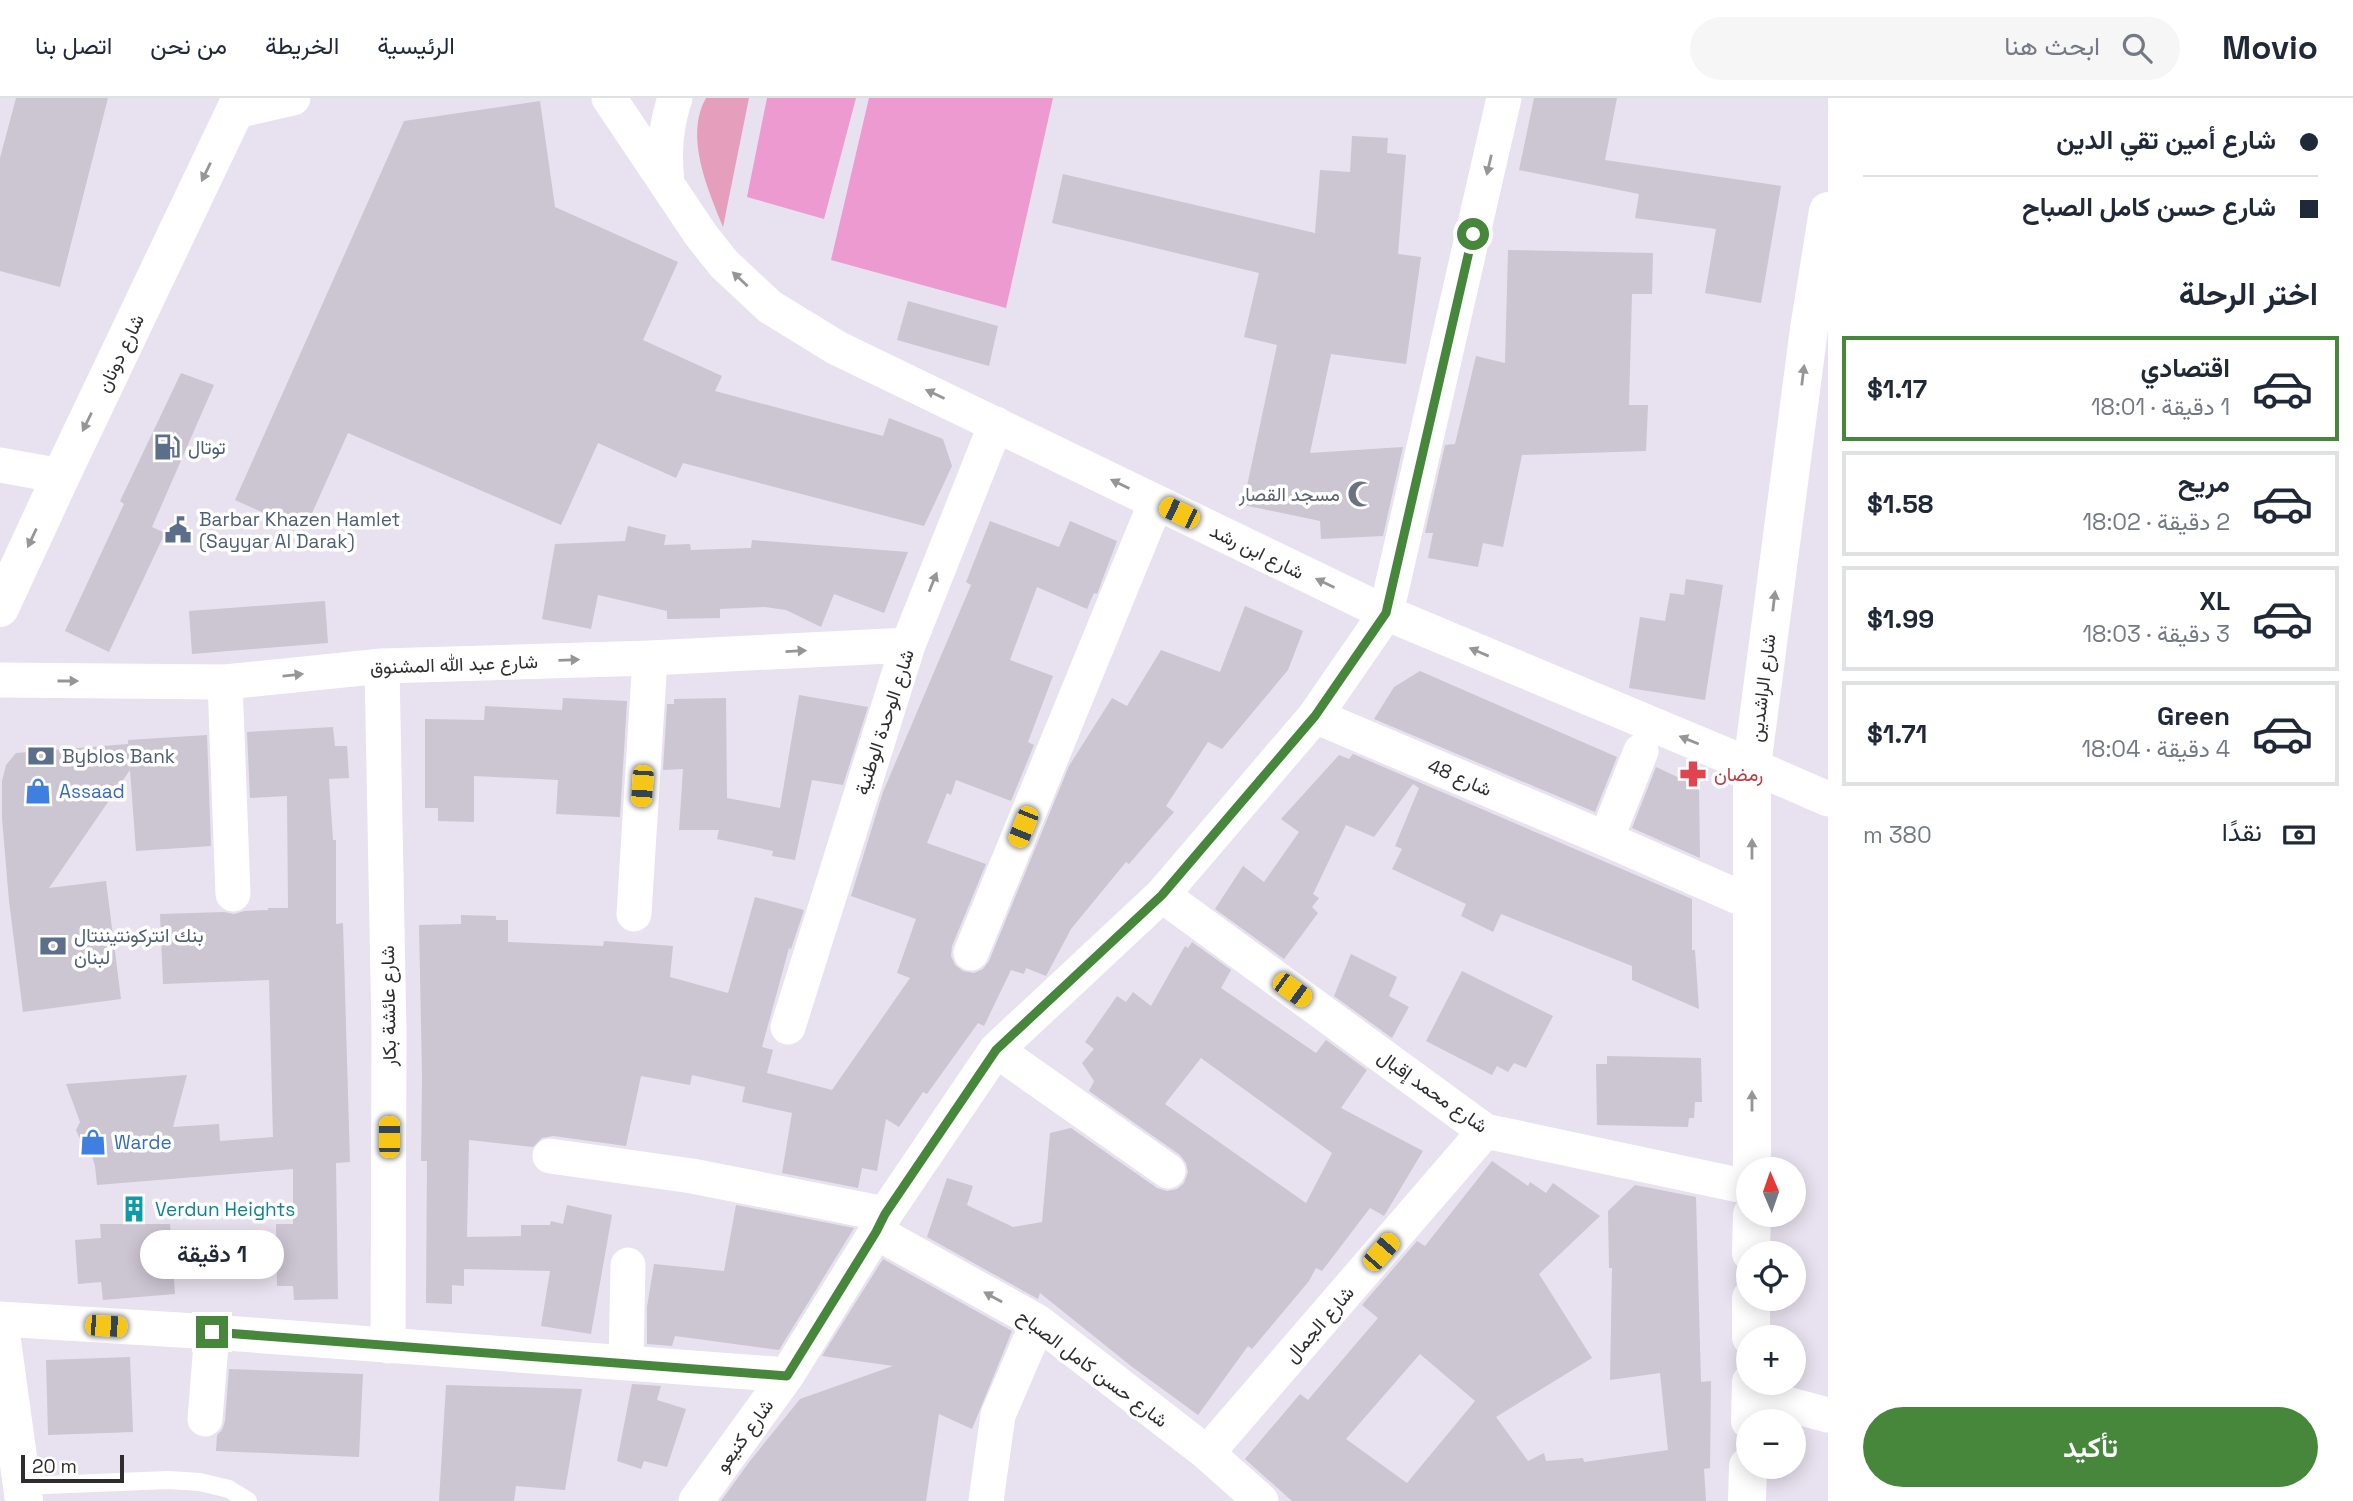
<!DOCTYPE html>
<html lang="ar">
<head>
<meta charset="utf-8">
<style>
  :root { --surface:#fff; --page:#f6f6f7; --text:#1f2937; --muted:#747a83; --line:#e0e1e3; --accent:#46873c }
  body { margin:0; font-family:"Space Grotesk",Vazirmatn,sans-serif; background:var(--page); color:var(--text); direction:rtl; height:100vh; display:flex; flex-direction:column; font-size:26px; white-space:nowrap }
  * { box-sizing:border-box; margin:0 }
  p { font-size:23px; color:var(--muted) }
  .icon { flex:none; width:38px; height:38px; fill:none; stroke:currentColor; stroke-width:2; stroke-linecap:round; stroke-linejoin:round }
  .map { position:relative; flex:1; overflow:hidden; direction:ltr }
  .sheet { display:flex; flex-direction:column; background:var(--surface); width:525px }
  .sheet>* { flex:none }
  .hud { display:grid; align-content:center; height:154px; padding:0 35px; background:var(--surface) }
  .needle { width:46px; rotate:358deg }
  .fabs { position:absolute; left:1736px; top:1059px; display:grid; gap:14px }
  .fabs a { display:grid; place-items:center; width:70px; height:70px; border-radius:50%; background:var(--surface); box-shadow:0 4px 18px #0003; font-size:35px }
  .scale { position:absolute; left:21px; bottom:18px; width:103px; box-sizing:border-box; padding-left:7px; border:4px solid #2e2e2e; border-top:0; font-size:19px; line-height:24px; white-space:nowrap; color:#2e2e2e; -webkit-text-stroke:5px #fff; paint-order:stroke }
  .end { position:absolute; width:32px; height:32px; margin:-16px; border:9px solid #46873c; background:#fff; box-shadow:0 0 0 4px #fff }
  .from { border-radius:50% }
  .bubble { position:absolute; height:49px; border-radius:24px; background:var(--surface); box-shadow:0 4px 18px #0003; font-size:23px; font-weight:600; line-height:49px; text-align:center; direction:rtl }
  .car { position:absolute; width:21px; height:42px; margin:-21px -10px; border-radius:9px; box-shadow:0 0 5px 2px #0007; background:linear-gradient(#f5c518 24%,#345 0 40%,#f5c518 0 76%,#345 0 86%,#f5c518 0) }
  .hud b { display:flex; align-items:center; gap:24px; height:66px; font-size:26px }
  .hud b+b { border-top:2px solid var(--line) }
  .hud i { width:18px; height:18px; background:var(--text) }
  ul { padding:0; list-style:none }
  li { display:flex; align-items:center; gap:21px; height:105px; margin:0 14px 10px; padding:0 21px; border:4px solid var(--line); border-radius:0px }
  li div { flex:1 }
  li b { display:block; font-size:26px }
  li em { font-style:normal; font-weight:600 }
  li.current { border-color:var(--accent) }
  li>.icon { width:63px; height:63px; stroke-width:1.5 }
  h2 { padding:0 35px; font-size:32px; line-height:84px }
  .pay { display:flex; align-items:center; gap:18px; height:77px; padding:0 35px; font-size:26px }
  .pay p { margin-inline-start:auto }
  .button { display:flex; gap:14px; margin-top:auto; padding:14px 35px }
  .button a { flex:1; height:80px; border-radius:42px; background:var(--accent); color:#fff; font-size:28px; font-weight:600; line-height:80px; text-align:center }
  header { display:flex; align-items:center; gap:42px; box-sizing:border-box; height:98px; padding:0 35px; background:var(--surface); border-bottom:2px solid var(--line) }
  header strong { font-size:33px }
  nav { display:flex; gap:38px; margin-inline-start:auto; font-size:24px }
  .search { width:490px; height:63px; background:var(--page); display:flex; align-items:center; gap:18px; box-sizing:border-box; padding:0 24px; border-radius:38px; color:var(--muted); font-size:26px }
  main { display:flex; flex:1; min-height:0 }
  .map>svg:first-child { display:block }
</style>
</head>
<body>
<header>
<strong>Movio</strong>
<div class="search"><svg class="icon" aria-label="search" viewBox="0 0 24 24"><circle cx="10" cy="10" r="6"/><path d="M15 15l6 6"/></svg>ابحث هنا</div>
<nav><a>الرئيسية</a><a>الخريطة</a><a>من نحن</a><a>اتصل بنا</a></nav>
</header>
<main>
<section class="sheet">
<div class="hud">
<b><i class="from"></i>شارع أمين تقي الدين</b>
<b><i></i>شارع حسن كامل الصباح</b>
</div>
<h2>اختر الرحلة</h2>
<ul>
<li class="current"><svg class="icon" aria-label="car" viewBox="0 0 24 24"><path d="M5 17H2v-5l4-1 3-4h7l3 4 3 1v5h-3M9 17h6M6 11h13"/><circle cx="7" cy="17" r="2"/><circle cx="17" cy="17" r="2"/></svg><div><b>اقتصادي</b><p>1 دقيقة · 18:01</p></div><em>$1.17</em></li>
<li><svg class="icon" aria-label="car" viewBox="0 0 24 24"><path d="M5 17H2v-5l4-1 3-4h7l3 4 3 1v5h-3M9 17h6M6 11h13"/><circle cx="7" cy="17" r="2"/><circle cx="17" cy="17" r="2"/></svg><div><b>مريح</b><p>2 دقيقة · 18:02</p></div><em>$1.58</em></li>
<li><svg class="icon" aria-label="car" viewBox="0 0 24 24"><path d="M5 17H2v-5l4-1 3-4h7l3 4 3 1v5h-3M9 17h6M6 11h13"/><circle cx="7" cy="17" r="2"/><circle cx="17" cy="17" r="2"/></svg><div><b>XL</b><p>3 دقيقة · 18:03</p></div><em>$1.99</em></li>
<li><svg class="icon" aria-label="car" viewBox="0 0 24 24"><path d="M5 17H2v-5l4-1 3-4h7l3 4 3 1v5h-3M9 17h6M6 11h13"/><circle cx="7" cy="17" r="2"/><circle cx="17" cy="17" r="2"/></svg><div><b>Green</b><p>4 دقيقة · 18:04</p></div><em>$1.71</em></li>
</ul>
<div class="pay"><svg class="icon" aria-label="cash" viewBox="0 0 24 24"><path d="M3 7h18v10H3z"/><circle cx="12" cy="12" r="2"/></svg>نقدًا<p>380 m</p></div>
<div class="button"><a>تأكيد</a></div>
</section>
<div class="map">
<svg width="1828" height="1403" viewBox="0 0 1828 1403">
  <rect width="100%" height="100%" fill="#e8e1ef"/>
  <!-- green -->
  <path fill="#e59ebc" d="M706 0H749L723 129C708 92 684 38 706 0Z"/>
  <!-- pitch -->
  <path fill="#ec9ad0" d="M767 0H856L824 121 747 99Z
    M869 0H1053L1006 210 831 162Z"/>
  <!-- building -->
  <path fill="#ccc5d2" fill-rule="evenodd" d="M16 0H108L60 189 0 173V60Z
    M1534 0H1617L1605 62 1781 88 1761 205 1705 195 1716 131 1635 120 1639 96 1519 72Z
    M540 3 555 109 678 164 643 242 722 278 715 293 883 338 889 320 943 341 952 368 924 428 683 365 676 380 598 345 561 427 348 335 304 433 235 402 404 23Z
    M1352 38 1388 40 1387 55 1406 57 1398 156 1421 159 1406 266 1331 256 1310 355 1403 349 1383 438 1321 441 1320 423 1243 407 1277 247 1244 239 1259 175 1052 125 1063 76 1315 135 1320 72 1350 74Z
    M1508 152 1653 155 1652 196H1632L1629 307H1648L1646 353 1522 357 1503 449 1483 445 1478 469 1428 460 1433 435H1425L1445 347 1455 346 1476 258 1505 265Z
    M908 203 998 228 989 268 897 242Z
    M181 275 214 287 152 429 165 435 109 554 65 533 124 406 120 403Z
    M990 423 1059 449 1070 423 1117 443 1097 496 1094 495 1087 511 1037 489 1010 562 1053 578 1028 644 1034 647 1011 703 956 682 951 697 947 695 927 745 986 766 952 848 951 858 955 867 963 873 974 875 983 871 989 863 1069 668 1112 600 1127 608 1161 552 1220 574 1245 508 1303 533 1288 572 1222 651 1208 644 1166 708 1174 714 1129 766 1126 764 1071 831 1046 878 1026 870 1024 876 1011 872 984 928 978 925 927 996 923 994 899 1029 886 1021 877 1073 862 1070 858 1090 782 1075 792 1015 742 1004 745 989 692 977 690 987 641 978 626 1048 553 1038 542 1040 533 1049 469 1042 467 1139 521 1138V1127H550L551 1123 563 1126 567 1107 612 1117 591 1236 541 1228 550 1173 464 1171V1188L452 1187V1206L426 1205 427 1063H421L422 978 419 827 461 826V817L496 818V822H508V844L603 848 604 843 673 848 670 879 728 895 755 799 804 812 791 851 789 850 762 949 773 952 767 975 832 992 910 880 897 875 916 821 851 798 883 694 971 487 966 484Z
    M628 428 666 437 664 447 690 446 691 452 751 450 752 442 908 454 884 515 834 496 821 529 786 512 765 509 720 511V520L667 521V513L598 497 591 531 542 521 555 446 625 443Z
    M1686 481 1723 487 1705 602 1629 590 1640 519 1665 523 1670 495 1684 497Z
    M325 503 328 545 192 556 189 513Z
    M1420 573 1617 659 1595 714 1374 621 1394 589Z
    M799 597 868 609 843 687 812 682 795 762 772 758 773 753 717 741 719 732H679L683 671 663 672 667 606H674V601L726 600 727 700 780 710Z
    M563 600 627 603 620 719 556 716 558 682 474 678V724L438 723V710H425V621L484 622 485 608 562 612Z
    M333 629 335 648H347L349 680 329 681 333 742H336V826L343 825 350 1064 336 1065 338 1201 294 1202 293 1188H277L276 1126H293V1071L97 1087 95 1068 92 1058 82 1046 76 1032 80 1024 66 986 187 977 173 1029 219 1026 220 1043 273 1039 269 882 163 886 160 816 224 814 234 816 244 813 268 812V810H288L287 698 250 700 247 634Z
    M207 637 211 748 136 753 130 672 49 790 106 783 121 901 23 914 9 803 2 720V683L6 667 16 655 128 646V642Z
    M1353 656 1692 801V852H1695L1699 911 1632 882V868L1501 816 1493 834 1461 818 1466 806 1392 771 1402 751 1395 748 1419 690 1413 686 1374 739 1346 727 1313 796 1319 800 1312 809 1318 815 1284 861 1215 811 1243 768 1264 784 1299 734 1281 721 1339 657 1349 661Z
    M1656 669 1699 689 1700 760 1632 730Z
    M1192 844 1231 872 1221 890 1316 955 1326 942 1367 972 1341 1010 1423 1053 1384 1118 1370 1110 1322 1173 1316 1170 1309 1183 1252 1251 1248 1248 1198 1317 1131 1268 1040 1195 1038 1201 927 1139 947 1080 973 1088 967 1107 1013 1129 1042 1124 1050 1035 1071 1030 1157 1090 1167 1093 1177 1091 1184 1085 1188 1074 1186 1065 1180 1057 1089 993 1094 983 1082 965 1094 951 1085 944 1117 898 1126 904 1133 894 1151 908 1185 848 1188 850ZM1201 960 1332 1055 1306 1105 1165 1006Z
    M1351 856 1397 879 1389 898 1409 909 1392 940 1334 898Z
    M1462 873 1553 918 1526 970 1514 965 1508 974 1497 968 1492 977 1426 943Z
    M1607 958 1701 960 1702 1004H1695L1694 1020H1689L1688 1029 1597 1027 1596 966H1607Z
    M1492 1063 1528 1088 1530 1084 1546 1095 1553 1085 1600 1118 1539 1176 1592 1260 1496 1319 1528 1363 1544 1355 1546 1363 1583 1360 1584 1364 1668 1352 1660 1275 1610 1282 1612 1170H1609L1608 1113 1635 1087 1696 1099 1701 1284 1711 1283 1710 1370 1704 1371 1706 1403H1292L1245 1361 1300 1296 1308 1302 1378 1220 1362 1207 1417 1143 1425 1148ZM1420 1256 1475 1303 1407 1385 1346 1341Z
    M736 1107 854 1130 779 1252 675 1238 672 1248 647 1246V1209L654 1166 724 1173Z
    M100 1126H170L175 1196 103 1202 101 1184 78 1186 75 1142 101 1140Z
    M883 1161 1012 1233 972 1331 939 1316 926 1403H721L750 1363 800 1301 893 1268 822 1258Z
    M130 1259 133 1334 48 1337 46 1262Z
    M229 1271 363 1276 359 1359 216 1353 217 1337 222 1332 225 1323Z
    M632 1286 661 1288 657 1302 686 1311 667 1369 644 1363 641 1371 617 1363Z
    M446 1287 582 1291 565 1392 516 1388 514 1403H439Z"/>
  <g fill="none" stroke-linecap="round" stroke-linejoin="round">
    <!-- lane -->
    <path stroke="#fff" stroke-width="18" d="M22 1388 168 1382 200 1384 229 1391 248 1403"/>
    <!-- street -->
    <path stroke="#fff" stroke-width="35" d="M609 0 701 137 724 166 770 209 837 250 1386 515 1752 668 1828 701
      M236 13 293 0
      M667 85C664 55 665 30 675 0
      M0 367 61 378
      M382 568 389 934 388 1248
      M0 582 225 584 382 568 650 560 908 547
      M225 584 233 796
      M1315 618 1606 741 1752 805
      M1606 741 1641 653
      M1162 797 1485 1033 1748 1089
      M634 816 650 560
      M971 855 1156 404
      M788 929 908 547 996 326
      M996 952 1168 1073
      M550 1058 692 1078 885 1116
      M876 1134 1038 1224 1207 1355 1261 1403
      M0 1221 212 1234 787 1277
      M626 1265 628 1167
      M1750 1296 1828 1317
      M205 1321 212 1234
      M1207 1355 1485 1033
      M696 1403 787 1277 876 1134 885 1116 996 952 1162 797 1315 618 1386 515 1504 0
      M986 1403 998 1317 1038 1224"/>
    <!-- secondary -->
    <path stroke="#fff" stroke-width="38" d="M0 510 61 378 241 0
      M1752 1071V668L1809 231 1828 113
      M1751 1155 1752 1116
      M0 1228 24 1403
      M1751 1239V1200
      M1750 1323 1751 1284
      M1747 1403 1748 1368"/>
  </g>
  <!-- one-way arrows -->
  <defs><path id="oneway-solid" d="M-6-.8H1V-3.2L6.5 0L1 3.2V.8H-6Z" transform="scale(1.75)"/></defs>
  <g fill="#969696">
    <use href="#oneway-solid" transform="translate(1489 67) rotate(103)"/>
    <use href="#oneway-solid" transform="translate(206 74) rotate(116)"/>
    <use href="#oneway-solid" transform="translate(740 181) rotate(-137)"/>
    <use href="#oneway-solid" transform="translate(1803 277) rotate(-83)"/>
    <use href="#oneway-solid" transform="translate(935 296) rotate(-155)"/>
    <use href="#oneway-solid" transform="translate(87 324) rotate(116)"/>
    <use href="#oneway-solid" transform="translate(1120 386) rotate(-154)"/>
    <use href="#oneway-solid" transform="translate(32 440) rotate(115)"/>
    <use href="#oneway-solid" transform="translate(933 484) rotate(-68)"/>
    <use href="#oneway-solid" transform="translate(1325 485) rotate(-154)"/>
    <use href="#oneway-solid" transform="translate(1774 503) rotate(-83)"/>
    <use href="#oneway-solid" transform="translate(796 553) rotate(-3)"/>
    <use href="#oneway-solid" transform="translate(1479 554) rotate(-157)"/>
    <use href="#oneway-solid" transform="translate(569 562) rotate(-2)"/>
    <use href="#oneway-solid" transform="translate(293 577) rotate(-6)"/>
    <use href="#oneway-solid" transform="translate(68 583)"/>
    <use href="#oneway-solid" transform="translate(1689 642) rotate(-158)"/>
    <use href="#oneway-solid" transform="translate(1752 751) rotate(-90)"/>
    <use href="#oneway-solid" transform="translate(1752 1003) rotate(-90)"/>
    <use href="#oneway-solid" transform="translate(993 1199) rotate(-151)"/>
  </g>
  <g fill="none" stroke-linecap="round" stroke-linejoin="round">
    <!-- route -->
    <path stroke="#46873c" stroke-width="9" d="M212 1234 787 1278 876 1134 885 1116 996 952 1162 797 1315 618 1386 515 1473 136"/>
  </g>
  <!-- icons -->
  <defs>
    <g id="fuel-bare" transform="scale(2.1)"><path d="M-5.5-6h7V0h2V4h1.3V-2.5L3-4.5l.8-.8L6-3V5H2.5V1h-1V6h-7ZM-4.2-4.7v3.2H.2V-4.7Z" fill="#5c6f8a" stroke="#fff" stroke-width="2.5" paint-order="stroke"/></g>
    <g id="mosque-bare" transform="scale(2.1)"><path d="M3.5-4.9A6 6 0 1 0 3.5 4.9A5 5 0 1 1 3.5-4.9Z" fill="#6b7280" stroke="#fff" stroke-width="2.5" paint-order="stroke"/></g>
    <g id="civic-bare" transform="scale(2.1)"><path d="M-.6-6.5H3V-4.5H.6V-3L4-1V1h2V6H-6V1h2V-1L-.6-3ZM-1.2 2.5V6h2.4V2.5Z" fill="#5c6f8a" stroke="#fff" stroke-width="2.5" paint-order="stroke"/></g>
    <g id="bank-bare" transform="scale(2.1)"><path d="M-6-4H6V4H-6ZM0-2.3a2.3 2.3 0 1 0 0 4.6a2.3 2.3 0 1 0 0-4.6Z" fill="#5c6f8a" stroke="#fff" stroke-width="2.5" paint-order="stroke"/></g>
    <g id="pharmacy-bare" transform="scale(2.1)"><path d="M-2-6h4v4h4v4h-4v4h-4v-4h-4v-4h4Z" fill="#e0444e" stroke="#fff" stroke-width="2.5" paint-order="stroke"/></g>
    <g id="shop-bare" transform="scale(2.1)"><path d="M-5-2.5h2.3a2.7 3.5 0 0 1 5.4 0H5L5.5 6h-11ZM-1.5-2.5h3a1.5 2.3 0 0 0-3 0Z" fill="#3f7fe0" stroke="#fff" stroke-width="2.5" paint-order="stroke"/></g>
    <g id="building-bare" transform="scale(2.1)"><path d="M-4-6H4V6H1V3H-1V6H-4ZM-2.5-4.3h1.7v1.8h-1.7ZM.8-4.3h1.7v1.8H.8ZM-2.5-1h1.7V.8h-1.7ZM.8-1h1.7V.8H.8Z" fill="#0f9aa8" stroke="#fff" stroke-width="2.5" paint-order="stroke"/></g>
  </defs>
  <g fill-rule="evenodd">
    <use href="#fuel-bare" x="167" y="349"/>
    <use href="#mosque-bare" x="1361" y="396"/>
    <use href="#civic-bare" x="178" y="432"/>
    <use href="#bank-bare" x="41" y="658"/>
    <use href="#pharmacy-bare" x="1693" y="676"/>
    <use href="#shop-bare" x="38" y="693"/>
    <use href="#bank-bare" x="53" y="848"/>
    <use href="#shop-bare" x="93" y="1044"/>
    <use href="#building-bare" x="134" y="1111"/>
  </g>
  <g text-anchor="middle" stroke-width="7" stroke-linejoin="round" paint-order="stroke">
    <!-- street labels -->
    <g font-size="19" fill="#2e2e2e" stroke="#fff">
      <text transform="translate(120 255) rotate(-64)" y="7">شارع دونان</text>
      <text transform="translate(1257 453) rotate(26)" y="7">شارع ابن رشد</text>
      <text transform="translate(454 566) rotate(-2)" y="7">شارع عبد الله المشنوق</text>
      <text transform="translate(1762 590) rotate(-83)" y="7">شارع الراشدين</text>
      <text transform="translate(884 624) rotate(-72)" y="7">شارع الوحدة الوطنية</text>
      <text transform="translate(1460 679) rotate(23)" y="7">شارع 48</text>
      <text transform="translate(388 908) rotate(-91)" y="7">شارع عائشة بكار</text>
      <text transform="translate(1433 993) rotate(35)" y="7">شارع محمد إقبال</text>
      <text transform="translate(1319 1226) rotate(-49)" y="7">شارع الجمال</text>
      <text transform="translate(1093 1270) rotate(37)" y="7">شارع حسن كامل الصباح</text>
      <text transform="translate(744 1337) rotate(-54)" y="7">شارع كنيعو</text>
    </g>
    <!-- service labels -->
    <g font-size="19" fill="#4e5e75" stroke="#fff" text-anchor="start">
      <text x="188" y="356">توتال</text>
      <text x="199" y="428">Barbar Khazen Hamlet<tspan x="199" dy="22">(Sayyar Al Darak)</tspan></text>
      <text x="62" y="665">Byblos Bank</text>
      <text x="74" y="844">بنك انتركونتيننتال<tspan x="74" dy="22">لبنان</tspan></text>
    </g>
    <!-- worship labels -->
    <g font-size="19" fill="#5b616d" stroke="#fff" text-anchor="end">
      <text x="1340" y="403">مسجد القصار</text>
    </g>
    <!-- health labels -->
    <g font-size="19" fill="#be3a42" stroke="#fff" text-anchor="start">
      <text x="1714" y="683">رمضان</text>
    </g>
    <!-- shop labels -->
    <g font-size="19" fill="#366cbe" stroke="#fff" text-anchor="start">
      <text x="59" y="700">Assaad</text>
      <text x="114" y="1051">Warde</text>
    </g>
    <!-- culture labels -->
    <g font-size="19" fill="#0d838f" stroke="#fff" text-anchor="start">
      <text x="155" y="1118">Verdun Heights</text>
    </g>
  </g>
</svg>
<div class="fabs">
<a><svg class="needle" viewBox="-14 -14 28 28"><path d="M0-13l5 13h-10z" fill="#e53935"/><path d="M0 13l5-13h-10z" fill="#747a83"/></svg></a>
<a><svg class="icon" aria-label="locate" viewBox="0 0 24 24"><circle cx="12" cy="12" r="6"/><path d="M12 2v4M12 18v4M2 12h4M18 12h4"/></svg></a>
<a>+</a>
<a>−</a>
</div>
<div class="scale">20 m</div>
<i class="end from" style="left:1473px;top:136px"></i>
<i class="end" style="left:212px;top:1234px"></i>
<div class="bubble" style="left:140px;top:1132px;width:144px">1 دقيقة</div>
<i class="car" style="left:1179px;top:415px;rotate:296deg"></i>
<i class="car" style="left:642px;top:688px;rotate:184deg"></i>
<i class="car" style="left:1023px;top:729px;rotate:202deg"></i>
<i class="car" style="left:1292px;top:892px;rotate:126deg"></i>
<i class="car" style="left:389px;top:1039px;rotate:0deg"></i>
<i class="car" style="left:1381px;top:1154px;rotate:41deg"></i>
<i class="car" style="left:106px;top:1228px;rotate:93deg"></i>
</div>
</main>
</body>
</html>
